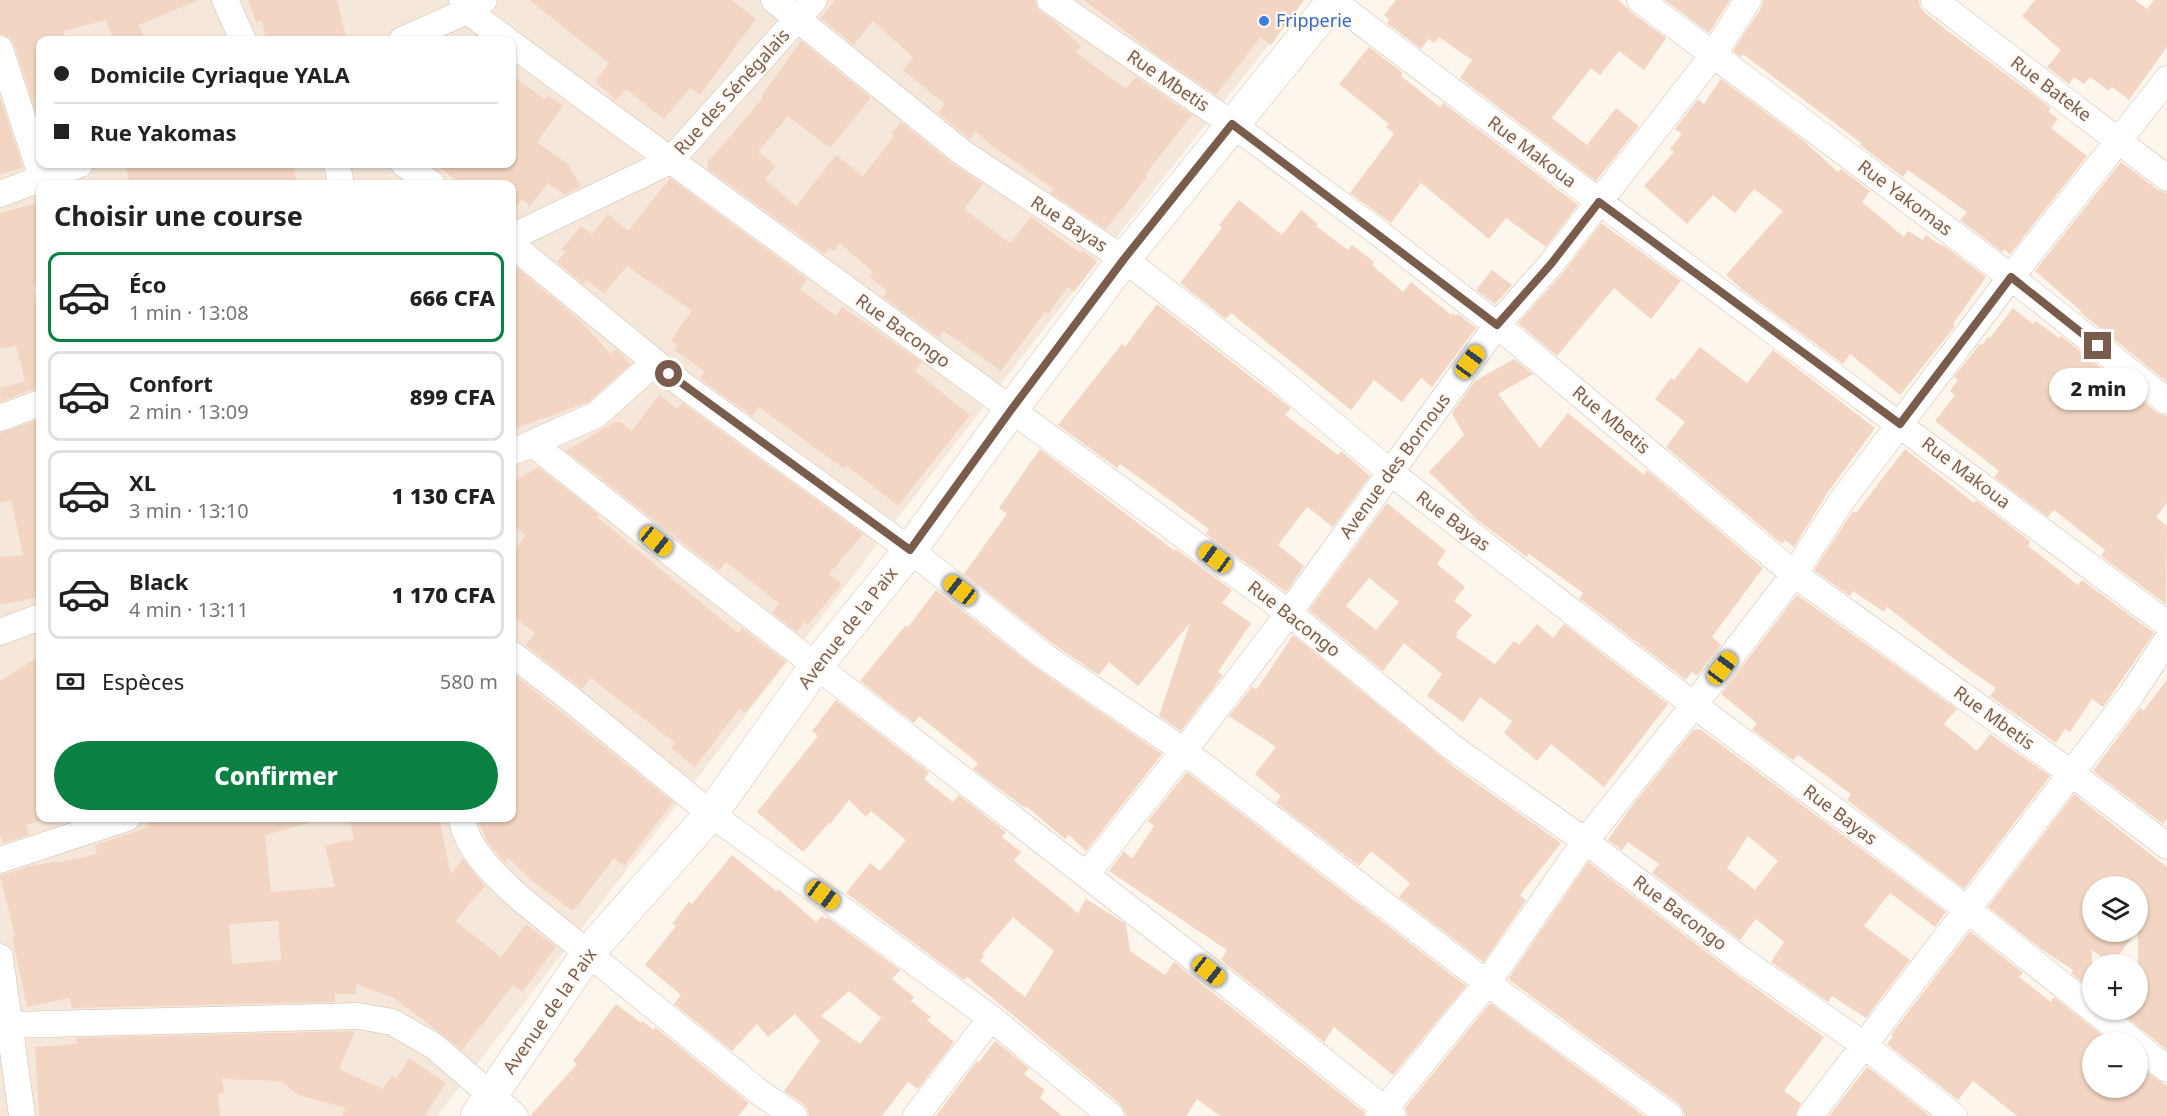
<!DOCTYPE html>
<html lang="fr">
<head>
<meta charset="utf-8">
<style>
  :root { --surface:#fff; --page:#f6f6f6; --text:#222; --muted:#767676; --line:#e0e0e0; --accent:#0b8043 }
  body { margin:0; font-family:"Noto Sans",sans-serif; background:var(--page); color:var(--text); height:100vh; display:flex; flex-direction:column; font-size:22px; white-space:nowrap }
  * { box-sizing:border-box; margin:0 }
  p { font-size:20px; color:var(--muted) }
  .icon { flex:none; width:33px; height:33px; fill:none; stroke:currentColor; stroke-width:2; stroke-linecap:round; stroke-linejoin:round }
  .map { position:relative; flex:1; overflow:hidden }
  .drawer { position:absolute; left:36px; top:180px; width:480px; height:642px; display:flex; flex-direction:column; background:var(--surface); border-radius:12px; box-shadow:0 2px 4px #0004 }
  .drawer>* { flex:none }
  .top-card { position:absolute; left:36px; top:36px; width:480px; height:132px; border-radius:12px; box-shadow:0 2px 4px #0004; display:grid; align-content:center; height:132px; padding:0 18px; background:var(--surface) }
  .tools { position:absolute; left:2082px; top:876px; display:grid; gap:12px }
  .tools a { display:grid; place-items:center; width:66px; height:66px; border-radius:50%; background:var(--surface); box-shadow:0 2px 4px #0004; font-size:30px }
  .end { position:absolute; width:27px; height:27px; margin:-14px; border:8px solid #7a5c4d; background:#fff; box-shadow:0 0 0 3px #fff }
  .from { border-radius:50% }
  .bubble { position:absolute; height:42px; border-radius:21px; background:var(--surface); box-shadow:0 2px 4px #0004; font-size:20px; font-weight:800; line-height:42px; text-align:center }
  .car { position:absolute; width:18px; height:36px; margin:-18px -9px; border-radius:8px; box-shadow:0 0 4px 2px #0007; background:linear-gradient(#f5c518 24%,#345 0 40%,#f5c518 0 76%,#345 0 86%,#f5c518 0) }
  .top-card b { display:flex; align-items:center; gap:21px; height:57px; font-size:22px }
  .top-card b+b { border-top:2px solid var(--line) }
  .top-card i { width:15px; height:15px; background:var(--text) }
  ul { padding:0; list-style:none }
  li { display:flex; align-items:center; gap:18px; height:90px; margin:0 12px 9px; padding:0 6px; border:3px solid var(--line); border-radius:12px }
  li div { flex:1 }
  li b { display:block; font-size:22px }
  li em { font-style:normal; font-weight:800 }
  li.active { border-color:var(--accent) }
  li>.icon { width:54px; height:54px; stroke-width:1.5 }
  h2 { padding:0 18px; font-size:27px; line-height:72px }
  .pay { display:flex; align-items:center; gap:15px; height:66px; padding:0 18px; font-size:22px }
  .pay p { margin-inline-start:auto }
  .button { display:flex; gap:12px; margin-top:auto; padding:12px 18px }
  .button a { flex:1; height:69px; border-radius:36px; background:var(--accent); color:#fff; font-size:24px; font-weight:800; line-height:69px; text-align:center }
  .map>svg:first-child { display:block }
</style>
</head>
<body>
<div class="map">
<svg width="2167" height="1116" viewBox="0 0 2167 1116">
  <rect width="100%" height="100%" fill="#fdf6ec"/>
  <!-- residential -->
  <path fill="#f5e8da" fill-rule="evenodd" d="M0 0H1304L1028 349 437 1116H0ZM40 40H512V164H40ZM40 184H512V818H40Z"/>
  <!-- building -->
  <path fill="#f3d5c3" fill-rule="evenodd" d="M0 0H199L139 25 145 40H114L106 20 64 31 65 40H40V125L14 44 10 38 0 34Z
    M248 0H337L347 40H266L262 20 256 22Z
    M529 0H732L756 19 700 95 690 88 664 119 626 89 616 100 595 82 609 63Z
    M835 0H1035L1037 7 1041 12 1054 21 1081 46 1075 52 1126 89 1136 77 1192 115 1145 175 1147 177 1106 229 1050 193 1054 189 995 148 975 131 970 139 938 113 945 104 903 70 913 57 873 21 854 45 821 18Z
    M1084 0H1304L1271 45 1260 38 1216 95 1154 53Z
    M1396 0H1619L1631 12 1666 38 1644 70 1619 51 1600 75 1591 68 1552 118 1587 145 1616 108 1639 126 1596 181 1460 78 1472 60 1439 37 1434 43 1429 39 1421 49 1387 23 1389 20 1384 15Z
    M1665 0H1730L1709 33Z
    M1763 0H1919L1920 6 1924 12 1949 32 2051 108 2048 111 2058 119 2051 128 2087 156 2010 254 2004 249 2002 252 1960 220 1967 212 1908 170 1903 177 1860 145 1861 143 1743 54 1741 57 1733 51 1761 8Z
    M2035 0H2135L2147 9 2154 0H2167V47L2129 100 2112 87 2109 91 2090 77 2084 84 2074 77 2069 84 2047 67 2061 50 2022 16Z
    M801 41 871 98 830 148 788 116 758 152 776 166 765 179 796 206 836 155 863 176 894 136 891 134 901 122 954 165 983 184 964 209 1010 243 1031 217 1080 253 1082 250 1097 262 1074 292 1068 287 1048 314 1045 312 1001 371 944 331 939 338 883 297 887 291 870 277 873 272 840 243 834 251 830 248 825 254 708 169 707 163 763 98 761 97Z
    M1369 47 1403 73 1401 76 1440 107 1443 103 1578 205 1546 247 1506 218 1489 239 1421 183 1391 223 1350 193 1394 134 1386 127 1389 124 1339 84Z
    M512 75 544 99 548 95 563 106 537 142 568 164 581 186 565 195 548 183 530 206 522 199 512 212V184H461L435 164H512Z
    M1721 79 1804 141 1838 172 1841 169 1870 191 1862 202 1904 237 1908 231 1923 240 1926 235 1942 246 1943 245 1986 277 1953 324 1955 326 1900 395 1850 354 1843 364 1743 290 1726 275 1783 211 1754 189 1735 213 1713 195 1687 224 1644 186 1674 152 1670 149 1682 134 1675 129 1698 99 1704 104Z
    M0 97 23 168 0 174Z
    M2121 162 2158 190 2167 193V382L2080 312 2081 311 2035 271Z
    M125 164H292L298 184H130Z
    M670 178 807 279 800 289 836 316 842 307 922 362 915 371 970 415 898 506 846 465 844 469 759 407 752 416 700 379 704 371 674 350 677 345 671 340 692 311 627 266 604 294 587 280 583 284 557 262 565 252 561 250 581 226 592 234 608 214 628 231Z
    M1239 200 1282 235 1301 210 1318 224 1316 226 1348 250 1352 245 1374 262 1372 265 1403 292 1411 282 1451 315 1452 313 1456 316 1458 314 1476 328 1432 387 1421 378 1402 402 1374 380 1351 410 1231 313 1226 319 1180 283 1222 228 1219 225Z
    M40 202V285L33 287 40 319V388L28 391 16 346 0 349V213Z
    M1601 223 1681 281 1651 319 1614 288 1557 356 1518 323 1562 274Z
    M512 264 577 318 611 354 616 349 631 364 588 402 517 428 512 411Z
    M1492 270 1512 285 1495 304 1476 290Z
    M1157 304 1291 408 1285 415 1338 455 1341 451 1370 476 1333 527 1307 507 1278 545 1304 566 1286 592 1206 534 1209 529 1144 481 1120 464 1117 468 1058 425 1122 344 1125 347Z
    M2013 308 2033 324 2036 321 2059 338 2061 336 2158 413 2167 416V503L2156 517 2167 526 2166 604 2101 556 2105 550 2054 510 2048 517 1994 477 1999 471 1935 421 1955 395 1950 391 1958 380 1954 377 1980 344 1982 345 1988 337 1990 338Z
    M1700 347 1747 383 1773 350 1875 428 1828 492 1794 547 1785 540 1782 544 1666 447 1685 422 1655 399 1671 378 1674 380Z
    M1514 359 1533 374 1498 394 1540 448 1568 413 1644 475 1647 470 1763 568 1712 637 1721 645 1697 676 1692 672 1686 680 1583 601 1579 598 1583 593 1529 554 1527 557 1476 519 1429 472 1464 435 1452 413 1475 381Z
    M25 381 28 391 0 402V388Z
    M659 395 677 409 682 403 863 534 829 574 842 584 808 625 804 622 797 632 772 613 779 603 726 562 719 571 566 451 615 422H621L632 431Z
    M40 419V597L0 605V557L23 555 11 500 0 503V433Z
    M1040 449 1175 551V549L1184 555 1232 590 1222 603 1251 623 1218 672 1223 675 1181 731 1159 716 1190 623 1138 686 1109 662 1099 675 1053 644 964 574 1007 514 999 508Z
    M1905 449 1974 503 1976 500 2030 541 2028 546 2078 585 2082 580 2154 633 2103 707 2092 699 2070 732 2065 729 2056 743 1990 696 1996 688 1958 662 1887 607 1884 612 1853 591 1850 596 1814 570 1853 511 1856 513Z
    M538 467 599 515 597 517 738 633 742 628 786 662 745 713 739 709 695 767 671 748 675 743 591 678 582 689 525 645 535 633 512 615V555L526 535 512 524V483Z
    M1387 503 1446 551 1437 564 1465 587 1454 601 1472 615 1456 633 1458 634 1456 637 1495 664 1514 641 1519 645 1537 624 1553 638 1564 624 1668 704 1604 787 1551 744 1537 761 1504 733 1512 721 1480 697 1463 722 1427 696 1442 674 1404 643 1383 671 1309 610ZM1369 578 1399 602 1376 630 1346 606Z
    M936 590 1036 668 1162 754 1086 851 1069 835 1065 839 1026 806 1025 808 973 769 978 763 919 716 914 723 860 681 906 625 908 627Z
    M1797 595 1957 709 1944 724 1977 751 1990 734 2050 776 1964 889 1847 800 1851 794 1798 755 1793 760 1752 730 1757 723 1721 694Z
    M1293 635 1455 768 1561 843 1520 895 1526 900 1484 962 1399 897 1410 883 1371 851 1359 866 1276 803 1281 796 1255 774 1276 747 1229 716 1252 687 1257 689Z
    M40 656V821L26 825 29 835 3 843 0 834V681Z
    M512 673 673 802 624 866 614 858 573 911 531 880 508 858 505 863 489 844 477 818H512Z
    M2167 680V819L2163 824 2093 771 2140 708 2143 711Z
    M836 700 929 772 924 779 953 802 959 795 1006 832 1002 837 1021 852 1014 861 1078 913 1086 899 1123 922 1126 924 1130 951 1165 975 1174 962 1365 1113 1364 1116H1220L1197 1099 1186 1116H1127L1120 1104 967 977 964 980 846 893 870 863 880 871 906 840 871 811 866 817 849 800 830 824 829 823 803 852 757 812 818 736 812 731ZM1013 917 1054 951 1025 997 980 961 984 956 982 954Z
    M1700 729 1946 912 1935 927 1890 893 1864 926 1910 960 1866 1018 1832 996 1828 1002 1771 962 1784 942 1756 919 1740 940 1652 873 1659 864 1628 842 1622 850 1608 840 1632 806 1693 730ZM1748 836 1778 861 1755 890 1727 868Z
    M1187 772 1466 986 1393 1075 1334 1027 1324 1042 1221 960 1227 950 1109 871 1124 851 1132 859 1154 826 1148 821Z
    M2074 794 2167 867V1050L2117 1010H2138V886H2092V932H2136L2112 964 2092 950V990L2071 973 2073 970 2041 949 1988 907Z
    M160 818H307L308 823 265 835 271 892 335 887 325 846 354 839 349 818H439L451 874 463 859 485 886 455 921 501 957 526 924 556 947 522 992 513 985 462 1050 394 998 356 984V994H335V1002L72 1008 70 998 27 1007 12 937 15 936 0 876 37 864 38 865 55 861 56 863 97 854 95 845 149 827 147 821ZM278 921 281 960 232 964 229 924Z
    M732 855 776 891 778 889 816 922 822 916 825 919 827 917 900 970 892 979 914 997 911 1001 931 1017 927 1020 954 1042 918 1089 908 1082 882 1116H809L807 1109 803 1104 784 1091 820 1041 795 1014 768 1037 757 1024 732 1051 674 1004 681 995 645 965 676 926 672 924 689 902 692 904ZM849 991 881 1018 860 1044 821 1016Z
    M1588 862 1733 972 1824 1037 1784 1091 1801 1103 1795 1116H1685L1683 1109 1679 1104 1508 979Z
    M1970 931 2023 973 2019 977 2051 1002 2054 997 2111 1042H2092V1088H2138V1065L2167 1086V1116H2017L1973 1081 1958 1100 1887 1044 1893 1036 1891 1035Z
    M1490 1003 1644 1116H1408L1405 1108Z
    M616 1004 641 1023 642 1021 654 1030 655 1027 749 1103 738 1116H530L577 1064 573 1061Z
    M355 1031 339 1069 383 1089 392 1076 396 1079 409 1058 446 1083 424 1116H341L346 1108 298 1095 281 1081 222 1079 224 1093 218 1094 220 1116H39L35 1047 77 1044 76 1038Z
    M995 1041 1029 1068 1024 1074 1045 1090 1040 1098 1062 1116H936L977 1061 979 1062Z
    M1867 1067 1869 1068 1930 1116H1829Z"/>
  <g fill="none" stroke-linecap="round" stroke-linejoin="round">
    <!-- minor casing -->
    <g stroke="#d1beb0" stroke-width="27">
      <path id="minor" d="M225 0 243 40
        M462 0 467 11 507 40
        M774 0 963 153 1124 259 1273 374 1391 473 1694 705 1968 910 2134 1042
        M1050 0 1232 124 1379 233 1497 325 1794 574 2071 773 2167 846
        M1332 0C1608 211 1889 416 2167 624
        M1640 0 2011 277 2167 401
        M1934 0 2167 178
        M402 40 467 11 484 0
        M512 44 1289 613 1452 747 1585 841 1742 960 1864 1045 1954 1116
        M0 49 42 178
        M337 164 341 184
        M404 164 432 184
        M0 194 80 164
        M512 237 670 161 814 0
        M512 245 683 385 910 550 1044 656 1184 751 1487 983 1670 1116
        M0 418 40 403
        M533 444 691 569 1227 984 1393 1116
        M512 452 596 415 654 363
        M0 632 40 617
        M512 654 568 697 711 814 991 1018 1111 1116
        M461 818C469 853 495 875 521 899L759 1092 794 1116
        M0 860 127 818
        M1086 875 1184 751 1289 613 1497 325 1551 264 1713 55 1748 0
        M0 957 22 1116
        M9 1025 358 1016 392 1022 434 1046 515 1116
        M2138 1046 2167 1069
        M916 1116 991 1018
        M1379 1116 1487 983 1585 841 1694 705 1794 574 1842 500 1900 424 2011 277 2167 79
        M1810 1116 2131 695 2167 640"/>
    </g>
    <!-- secondary casing -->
    <g stroke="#d6c0b0" stroke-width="34">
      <path id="secondary" d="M477 1116 588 953 711 814 816 666 910 550 1011 410 1124 259 1334 0"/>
    </g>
    <!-- minor -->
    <use href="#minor" stroke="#fff" stroke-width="26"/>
    <!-- secondary -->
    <use href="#secondary" stroke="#fff" stroke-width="33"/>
  </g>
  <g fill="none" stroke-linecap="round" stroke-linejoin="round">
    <!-- route -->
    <path stroke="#7a5c4d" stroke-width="8" d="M669 374 910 550 1011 410 1124 259 1232 124 1497 325 1551 264 1599 202 1900 424 2011 277 2098 346"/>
  </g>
  <!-- markers -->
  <circle fill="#3f7fe0" stroke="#fffaf3" stroke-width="2" cx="1264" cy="21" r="6"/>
  <g text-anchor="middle" stroke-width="4.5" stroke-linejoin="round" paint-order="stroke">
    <!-- shop labels -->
    <g font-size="18" fill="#366cbe" stroke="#fffaf3" text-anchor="start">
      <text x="1276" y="27">Fripperie</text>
    </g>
    <!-- street labels -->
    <g font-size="18" fill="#7a5c4d" stroke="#fffaf3">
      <text transform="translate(1168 81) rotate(34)" y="6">Rue Mbetis</text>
      <text transform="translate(2051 89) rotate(37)" y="6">Rue Bateke</text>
      <text transform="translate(732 92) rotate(-48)" y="6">Rue des Sénégalais</text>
      <text transform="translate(1532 152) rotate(37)" y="6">Rue Makoua</text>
      <text transform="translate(1905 198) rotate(37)" y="6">Rue Yakomas</text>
      <text transform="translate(1069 224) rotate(33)" y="6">Rue Bayas</text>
      <text transform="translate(903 331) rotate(36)" y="6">Rue Bacongo</text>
      <text transform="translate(1611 420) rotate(40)" y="6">Rue Mbetis</text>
      <text transform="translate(1395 466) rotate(-54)" y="6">Avenue des Bornous</text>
      <text transform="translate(1966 473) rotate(37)" y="6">Rue Makoua</text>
      <text transform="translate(1453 521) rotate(37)" y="6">Rue Bayas</text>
      <text transform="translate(1294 619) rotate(38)" y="6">Rue Bacongo</text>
      <text transform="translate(848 628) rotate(-52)" y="6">Avenue de la Paix</text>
      <text transform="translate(1994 718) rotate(36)" y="6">Rue Mbetis</text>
      <text transform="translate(1840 815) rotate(37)" y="6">Rue Bayas</text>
      <text transform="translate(1680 913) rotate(37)" y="6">Rue Bacongo</text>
      <text transform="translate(550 1011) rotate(-55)" y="6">Avenue de la Paix</text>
    </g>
  </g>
</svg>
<div class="tools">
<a><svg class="icon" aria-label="layers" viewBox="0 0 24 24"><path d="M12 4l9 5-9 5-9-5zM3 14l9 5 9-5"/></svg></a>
<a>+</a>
<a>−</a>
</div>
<i class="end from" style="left:669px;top:374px"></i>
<i class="end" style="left:2098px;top:346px"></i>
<div class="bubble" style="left:2049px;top:368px;width:99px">2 min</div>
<i class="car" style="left:1470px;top:362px;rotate:36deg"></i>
<i class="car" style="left:656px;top:541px;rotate:129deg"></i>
<i class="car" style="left:1215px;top:558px;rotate:306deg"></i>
<i class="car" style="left:960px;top:590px;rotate:308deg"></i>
<i class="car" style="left:1722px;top:668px;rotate:37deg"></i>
<i class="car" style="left:823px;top:895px;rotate:126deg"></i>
<i class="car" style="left:1209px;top:971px;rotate:128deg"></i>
<div class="top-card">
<b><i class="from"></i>Domicile Cyriaque YALA</b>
<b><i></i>Rue Yakomas</b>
</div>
<section class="drawer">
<h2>Choisir une course</h2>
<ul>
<li class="active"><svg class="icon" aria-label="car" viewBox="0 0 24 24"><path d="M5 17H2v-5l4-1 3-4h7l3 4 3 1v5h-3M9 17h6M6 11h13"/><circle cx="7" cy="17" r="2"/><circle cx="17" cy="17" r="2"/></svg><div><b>Éco</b><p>1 min · 13:08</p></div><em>666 CFA</em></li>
<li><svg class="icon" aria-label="car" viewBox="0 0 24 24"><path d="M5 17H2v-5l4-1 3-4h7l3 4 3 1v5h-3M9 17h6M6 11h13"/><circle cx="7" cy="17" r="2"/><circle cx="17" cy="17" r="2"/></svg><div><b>Confort</b><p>2 min · 13:09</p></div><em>899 CFA</em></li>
<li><svg class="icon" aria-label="car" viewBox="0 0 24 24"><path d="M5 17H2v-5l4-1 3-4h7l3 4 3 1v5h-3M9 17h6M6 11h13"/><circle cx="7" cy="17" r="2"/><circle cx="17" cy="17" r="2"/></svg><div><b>XL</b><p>3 min · 13:10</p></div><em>1 130 CFA</em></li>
<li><svg class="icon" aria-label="car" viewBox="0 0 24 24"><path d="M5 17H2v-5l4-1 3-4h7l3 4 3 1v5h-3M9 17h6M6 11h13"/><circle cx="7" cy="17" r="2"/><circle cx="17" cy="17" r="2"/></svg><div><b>Black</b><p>4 min · 13:11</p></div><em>1 170 CFA</em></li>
</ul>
<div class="pay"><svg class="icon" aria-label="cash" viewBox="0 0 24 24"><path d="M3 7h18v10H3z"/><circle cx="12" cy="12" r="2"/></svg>Espèces<p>580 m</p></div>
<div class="button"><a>Confirmer</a></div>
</section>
</div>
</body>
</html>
